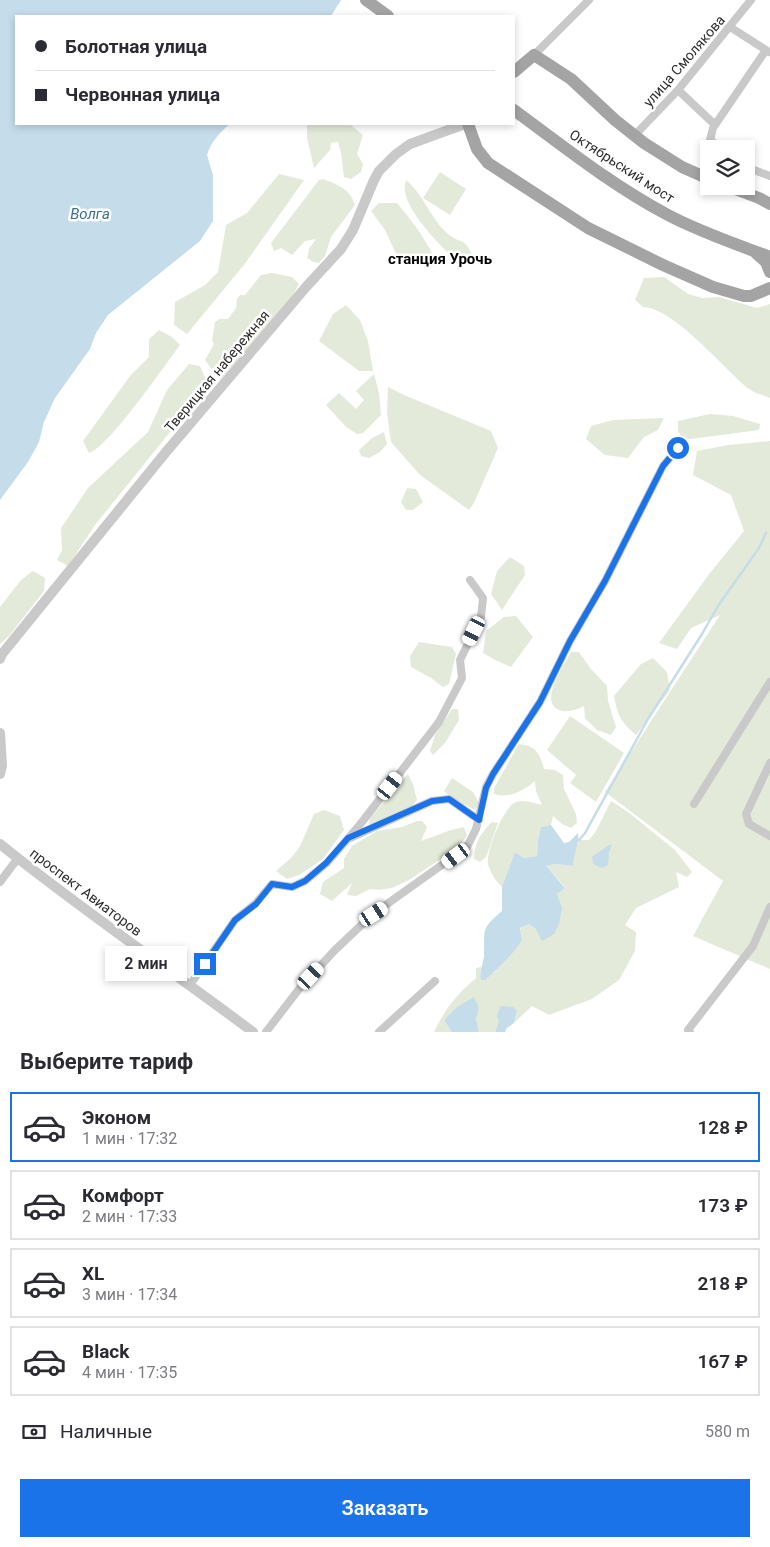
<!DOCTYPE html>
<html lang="ru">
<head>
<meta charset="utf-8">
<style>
  :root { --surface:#fff; --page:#f7f7f7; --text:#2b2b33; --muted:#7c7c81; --line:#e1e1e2; --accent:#1a73e8 }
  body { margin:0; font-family:Roboto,sans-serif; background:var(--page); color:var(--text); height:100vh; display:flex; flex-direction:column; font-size:19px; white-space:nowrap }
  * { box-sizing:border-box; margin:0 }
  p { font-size:16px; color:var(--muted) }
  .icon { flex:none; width:28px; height:28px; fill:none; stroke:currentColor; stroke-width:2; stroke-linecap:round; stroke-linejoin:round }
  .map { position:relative; height:1032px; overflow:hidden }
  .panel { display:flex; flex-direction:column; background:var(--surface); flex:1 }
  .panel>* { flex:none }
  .hud { position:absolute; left:15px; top:15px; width:500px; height:110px; border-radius:0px; box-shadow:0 2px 8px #0003; display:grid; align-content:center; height:110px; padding:0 20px; background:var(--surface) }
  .controls { position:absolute; left:700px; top:140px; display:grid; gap:10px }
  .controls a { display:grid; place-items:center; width:55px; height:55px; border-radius:0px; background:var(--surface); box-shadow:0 2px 8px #0003; font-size:25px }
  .end { position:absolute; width:22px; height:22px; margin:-11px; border:6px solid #1a73e8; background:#fff; box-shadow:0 0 0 2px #fff }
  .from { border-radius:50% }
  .bubble { position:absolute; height:35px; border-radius:0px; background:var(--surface); box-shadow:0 2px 8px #0003; font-size:16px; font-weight:600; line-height:35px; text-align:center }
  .car { position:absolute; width:15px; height:30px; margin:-15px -8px; border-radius:6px; box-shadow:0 0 4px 1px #0007; background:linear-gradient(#fff 24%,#345 0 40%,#fff 0 76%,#345 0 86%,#fff 0) }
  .hud b { display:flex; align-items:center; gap:18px; height:48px; font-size:19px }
  .hud b+b { border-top:1px solid var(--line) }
  .hud i { width:12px; height:12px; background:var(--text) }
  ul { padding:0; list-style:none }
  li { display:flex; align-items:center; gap:15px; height:70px; margin:0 10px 8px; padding:0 10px; border:2px solid var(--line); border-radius:0px }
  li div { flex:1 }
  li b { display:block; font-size:19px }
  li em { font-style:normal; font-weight:600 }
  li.on { border-color:var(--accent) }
  li>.icon { width:45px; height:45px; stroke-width:1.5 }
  h2 { padding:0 20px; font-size:22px; line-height:60px }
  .pay { display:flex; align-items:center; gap:12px; height:55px; padding:0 20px; font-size:19px }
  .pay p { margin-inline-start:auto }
  .cta { display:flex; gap:10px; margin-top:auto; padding:10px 20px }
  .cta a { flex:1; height:58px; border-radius:0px; background:var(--accent); color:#fff; font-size:20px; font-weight:600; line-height:58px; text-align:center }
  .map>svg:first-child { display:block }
</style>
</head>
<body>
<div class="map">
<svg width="770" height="1032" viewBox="0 0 770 1032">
  <rect width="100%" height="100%" fill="#fff"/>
  <!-- green -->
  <path fill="#e3ead9" d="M307 124H353L351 125 363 135 357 154 363 164 361 172 351 179 344 177 341 153 338 142 331 143 330 150 314 168 307 138Z
    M440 172 466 189 450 215 423 198Z
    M279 174 304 180 244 265 187 334 174 325 175 302 205 285 218 272 226 225 247 213Z
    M323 179C339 185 350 189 355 205L331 237 325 256 319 263 313 262 307 258 309 249 316 239 305 241 292 255 281 248 274 251 271 243 319 180Z
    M406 180C422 192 431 219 447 233 460 245 463 235 473 256L467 261 456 260C439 245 409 214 405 192 404 188 405 183 406 180Z
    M379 203H397C414 223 428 242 438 266L428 267 397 256 385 230 371 211Z
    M272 273 292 277 299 284 291 298 220 380 205 360 214 344 212 341 215 322 220 319H228L236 308 237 299 240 295H245L261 275Z
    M664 277 688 294 702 298 719 297 757 308 770 304V398C763 395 754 393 749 389 723 368 674 308 643 307L635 300 644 278Z
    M346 305 360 320 368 341 373 371H359L319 341 333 314Z
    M159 330 172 337 180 345C164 366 109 447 89 453L83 441 130 376 149 357V339Z
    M189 364 200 366 208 385 95 525 68 566 57 560 62 550 61 528 88 488 148 432 167 390Z
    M374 374 379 393 381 415 363 433 357 434 346 427 326 405 339 393 356 409 364 400 356 391Z
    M388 387 404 395 491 431 498 448 474 503 469 510 420 475 391 442 387 413Z
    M710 414 733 416 760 424 759 430 683 440 678 431V421Z
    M664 418 658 430 644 437 628 458 605 455 586 439 591 426 613 420Z
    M384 432 387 444 380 452 369 458 361 456 359 450 372 438Z
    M770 441V969L693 936 723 881 605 792 720 615 691 628 677 649 659 643 710 573 744 531 731 495 693 475 697 451 728 445Z
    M407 488 416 489 423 502 413 510H406L401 502Z
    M510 557 524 566 525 575 502 610 491 594 497 571Z
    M33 571 45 578 44 591 9 636 0 644V607L21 580Z
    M516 616 533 637 511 667 495 660 483 653 486 631 504 617Z
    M419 642 452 647 456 654 449 684 443 687 431 678 411 667 410 656Z
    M571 652H579L591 669 607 686 608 701 616 727 611 735 597 730 585 718 584 706C576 710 566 714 557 709 540 699 565 664 571 652Z
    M653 658 667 672 670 690 636 735C620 721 618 716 614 696L641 664Z
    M452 709H458L459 720 445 743 433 755 430 751 435 735Z
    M570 716 624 753 596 802 570 783 576 775 547 750Z
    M519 744C536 746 540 753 544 769L555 770 563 775 564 789 576 814 577 823 571 828 562 824 553 816 551 825 541 827 538 839 537 856 524 858 515 852 502 887C495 880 491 874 488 864 486 852 503 807 516 802 524 799 534 803 542 805L536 791 535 781C523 791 509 799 494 794V788Z
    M408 774 413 784 417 800 412 806 374 824H369L370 818Z
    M452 778 473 792 479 803 475 810 452 798 444 791Z
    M611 801 628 812 675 850 692 872 687 877 676 872 679 887 636 908 625 925 636 932 635 951 619 980 592 999 549 1015 532 1006 514 1023 517 1011 499 1021 495 1032H479L476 1019 479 1008 473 998 444 1020 452 1032H434C444 1010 457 994 476 978V968L481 967 480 974 494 973 513 951 520 929 529 923 536 929 557 894 565 887 545 865 555 864 572 866 573 855 579 840H589L596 831Z
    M324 810 340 816 344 830 323 859 299 875 287 879 276 871 292 857 300 846 314 814Z
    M417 821H422L427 827 421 841 451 830 464 827 467 836 456 849 409 880 392 888 379 890 370 889 356 896 347 895 352 883 332 901 320 894 323 882 344 868V859L352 846 377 831 402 827Z
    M492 822 498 823 486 857 480 862 474 859C474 844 481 832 492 822Z"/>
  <!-- water -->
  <path fill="#c5dceb" d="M0 0H341L331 16H16V124H230C220 132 211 142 207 155L213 175V221L200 241 108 315 96 333 90 349 55 398 44 422 39 442 28 462 0 500Z
    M551 825 564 843 569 842 578 833C580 843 573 854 573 866L555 864 546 866 565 888 557 894 562 908 559 924 554 934 542 941 536 929 529 924 520 928C520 932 522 938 521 941 519 948 492 975 485 980H481C479 971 483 965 484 956 485 929 480 930 502 911V887L515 852 524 858 537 856 538 839 541 827Z
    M609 845H612L609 852 608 865 602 868 593 864 592 857Z
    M474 997 479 1008 476 1019 479 1032H452L444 1020 457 1007Z
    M501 1006 513 1007 517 1011 514 1023 507 1028 505 1032H495L499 1021 497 1015Z"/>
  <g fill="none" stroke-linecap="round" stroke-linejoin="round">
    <!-- stream -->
    <path stroke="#c5dceb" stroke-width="2.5" d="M579 840 585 833 648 719 702 634 718 606 759 548 766 533"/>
    <!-- minor -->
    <path stroke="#c9c9c9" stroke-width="8" d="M730 27 769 52
      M534 55 589 0
      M678 90 712 122 716 123
      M634 136 678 90 751 0
      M722 149 710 140 713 128 766 50
      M746 167 770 176
      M770 763 746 814 749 824 770 836
      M694 804 770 682
      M350 838 432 801 449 799 479 820
      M0 882 18 858
      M190 985 235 920 256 903 272 884 292 887 305 881 327 863 362 822 439 722 462 678 460 660 481 617 483 598 470 580
      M266 1032 299 989 335 950 373 914 467 847 476 829 486 787 493 774 540 702 570 641 605 581 663 466 678 448
      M379 1032 435 981
      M690 1032 688 1030 753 946 770 907"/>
    <!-- tertiary -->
    <path stroke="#c9c9c9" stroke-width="10" d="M0 659 2 654 166 452 306 287 341 249 353 230 374 180 379 171 396 154 410 144 465 124
      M0 733 2 766 0 774
      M0 844C82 910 169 969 253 1032"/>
    <!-- primary -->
    <path stroke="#a4a4a4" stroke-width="12" d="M366 0 388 16
      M514 72 534 55 571 79 615 120 644 143 682 167 709 179
      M514 110C564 147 613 186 668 215 700 232 736 244 770 257
      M468 124 477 149 488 163 588 228 663 265 713 287 744 296H751L770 288
      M727 186 759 198 770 204
      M756 253 766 262 770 272"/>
  </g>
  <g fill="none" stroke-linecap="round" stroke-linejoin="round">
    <!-- route -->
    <path stroke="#1a73e8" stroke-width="6" d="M205 964 235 920 256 904 272 884 292 887 305 881 326 863 348 838 432 801 449 799 479 820 486 788 493 774 540 702 570 641 605 581 663 466 678 448"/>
  </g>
  <g text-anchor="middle" stroke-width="5" stroke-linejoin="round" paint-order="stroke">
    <!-- street labels -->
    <g font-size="14" fill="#2c2c2c" stroke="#fff">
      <text transform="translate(684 61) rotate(-49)" y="5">улица Смолякова</text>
      <text transform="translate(622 166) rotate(33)" y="5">Октябрьский мост</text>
      <text transform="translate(217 371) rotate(-50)" y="5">Тверицкая набережная</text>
      <text transform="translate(86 892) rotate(37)" y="5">проспект Авиаторов</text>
    </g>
    <!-- water labels -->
    <g font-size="15" font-style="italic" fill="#3b6e8e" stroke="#fff">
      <text x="90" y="219">Волга</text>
    </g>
    <!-- neighbourhood labels -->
    <g font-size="15" font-weight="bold" fill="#000" stroke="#fff">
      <text x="440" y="264">станция Урочь</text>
    </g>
  </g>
</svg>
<div class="controls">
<a><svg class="icon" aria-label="layers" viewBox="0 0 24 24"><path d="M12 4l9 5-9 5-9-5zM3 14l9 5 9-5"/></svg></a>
</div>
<i class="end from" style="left:678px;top:448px"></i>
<i class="end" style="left:205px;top:964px"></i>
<div class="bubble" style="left:105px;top:946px;width:82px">2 мин</div>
<i class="car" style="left:474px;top:631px;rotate:206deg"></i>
<i class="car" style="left:390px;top:786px;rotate:38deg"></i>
<i class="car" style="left:456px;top:856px;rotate:234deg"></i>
<i class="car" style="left:374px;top:914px;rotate:57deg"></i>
<i class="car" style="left:311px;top:976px;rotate:43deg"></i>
<div class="hud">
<b><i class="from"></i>Болотная улица</b>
<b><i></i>Червонная улица</b>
</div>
</div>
<section class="panel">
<h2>Выберите тариф</h2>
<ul>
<li class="on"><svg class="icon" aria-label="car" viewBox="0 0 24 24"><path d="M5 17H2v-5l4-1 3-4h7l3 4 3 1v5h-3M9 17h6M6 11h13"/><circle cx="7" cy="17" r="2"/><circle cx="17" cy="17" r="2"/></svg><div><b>Эконом</b><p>1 мин · 17:32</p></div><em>128 ₽</em></li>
<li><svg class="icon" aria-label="car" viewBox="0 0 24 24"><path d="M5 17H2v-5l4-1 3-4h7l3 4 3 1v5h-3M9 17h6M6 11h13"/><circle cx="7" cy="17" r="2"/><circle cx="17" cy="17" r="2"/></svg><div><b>Комфорт</b><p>2 мин · 17:33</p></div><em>173 ₽</em></li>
<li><svg class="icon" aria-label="car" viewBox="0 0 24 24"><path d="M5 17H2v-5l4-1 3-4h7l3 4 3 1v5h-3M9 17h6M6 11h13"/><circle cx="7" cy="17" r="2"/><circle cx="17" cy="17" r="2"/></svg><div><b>XL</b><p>3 мин · 17:34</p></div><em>218 ₽</em></li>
<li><svg class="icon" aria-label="car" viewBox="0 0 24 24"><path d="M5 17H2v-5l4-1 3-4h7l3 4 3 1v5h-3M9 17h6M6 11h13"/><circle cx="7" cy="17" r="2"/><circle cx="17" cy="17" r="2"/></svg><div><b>Black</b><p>4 мин · 17:35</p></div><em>167 ₽</em></li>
</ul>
<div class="pay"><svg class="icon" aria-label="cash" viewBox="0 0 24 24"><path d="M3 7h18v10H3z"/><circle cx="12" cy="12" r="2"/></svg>Наличные<p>580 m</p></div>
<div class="cta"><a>Заказать</a></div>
</section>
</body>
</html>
